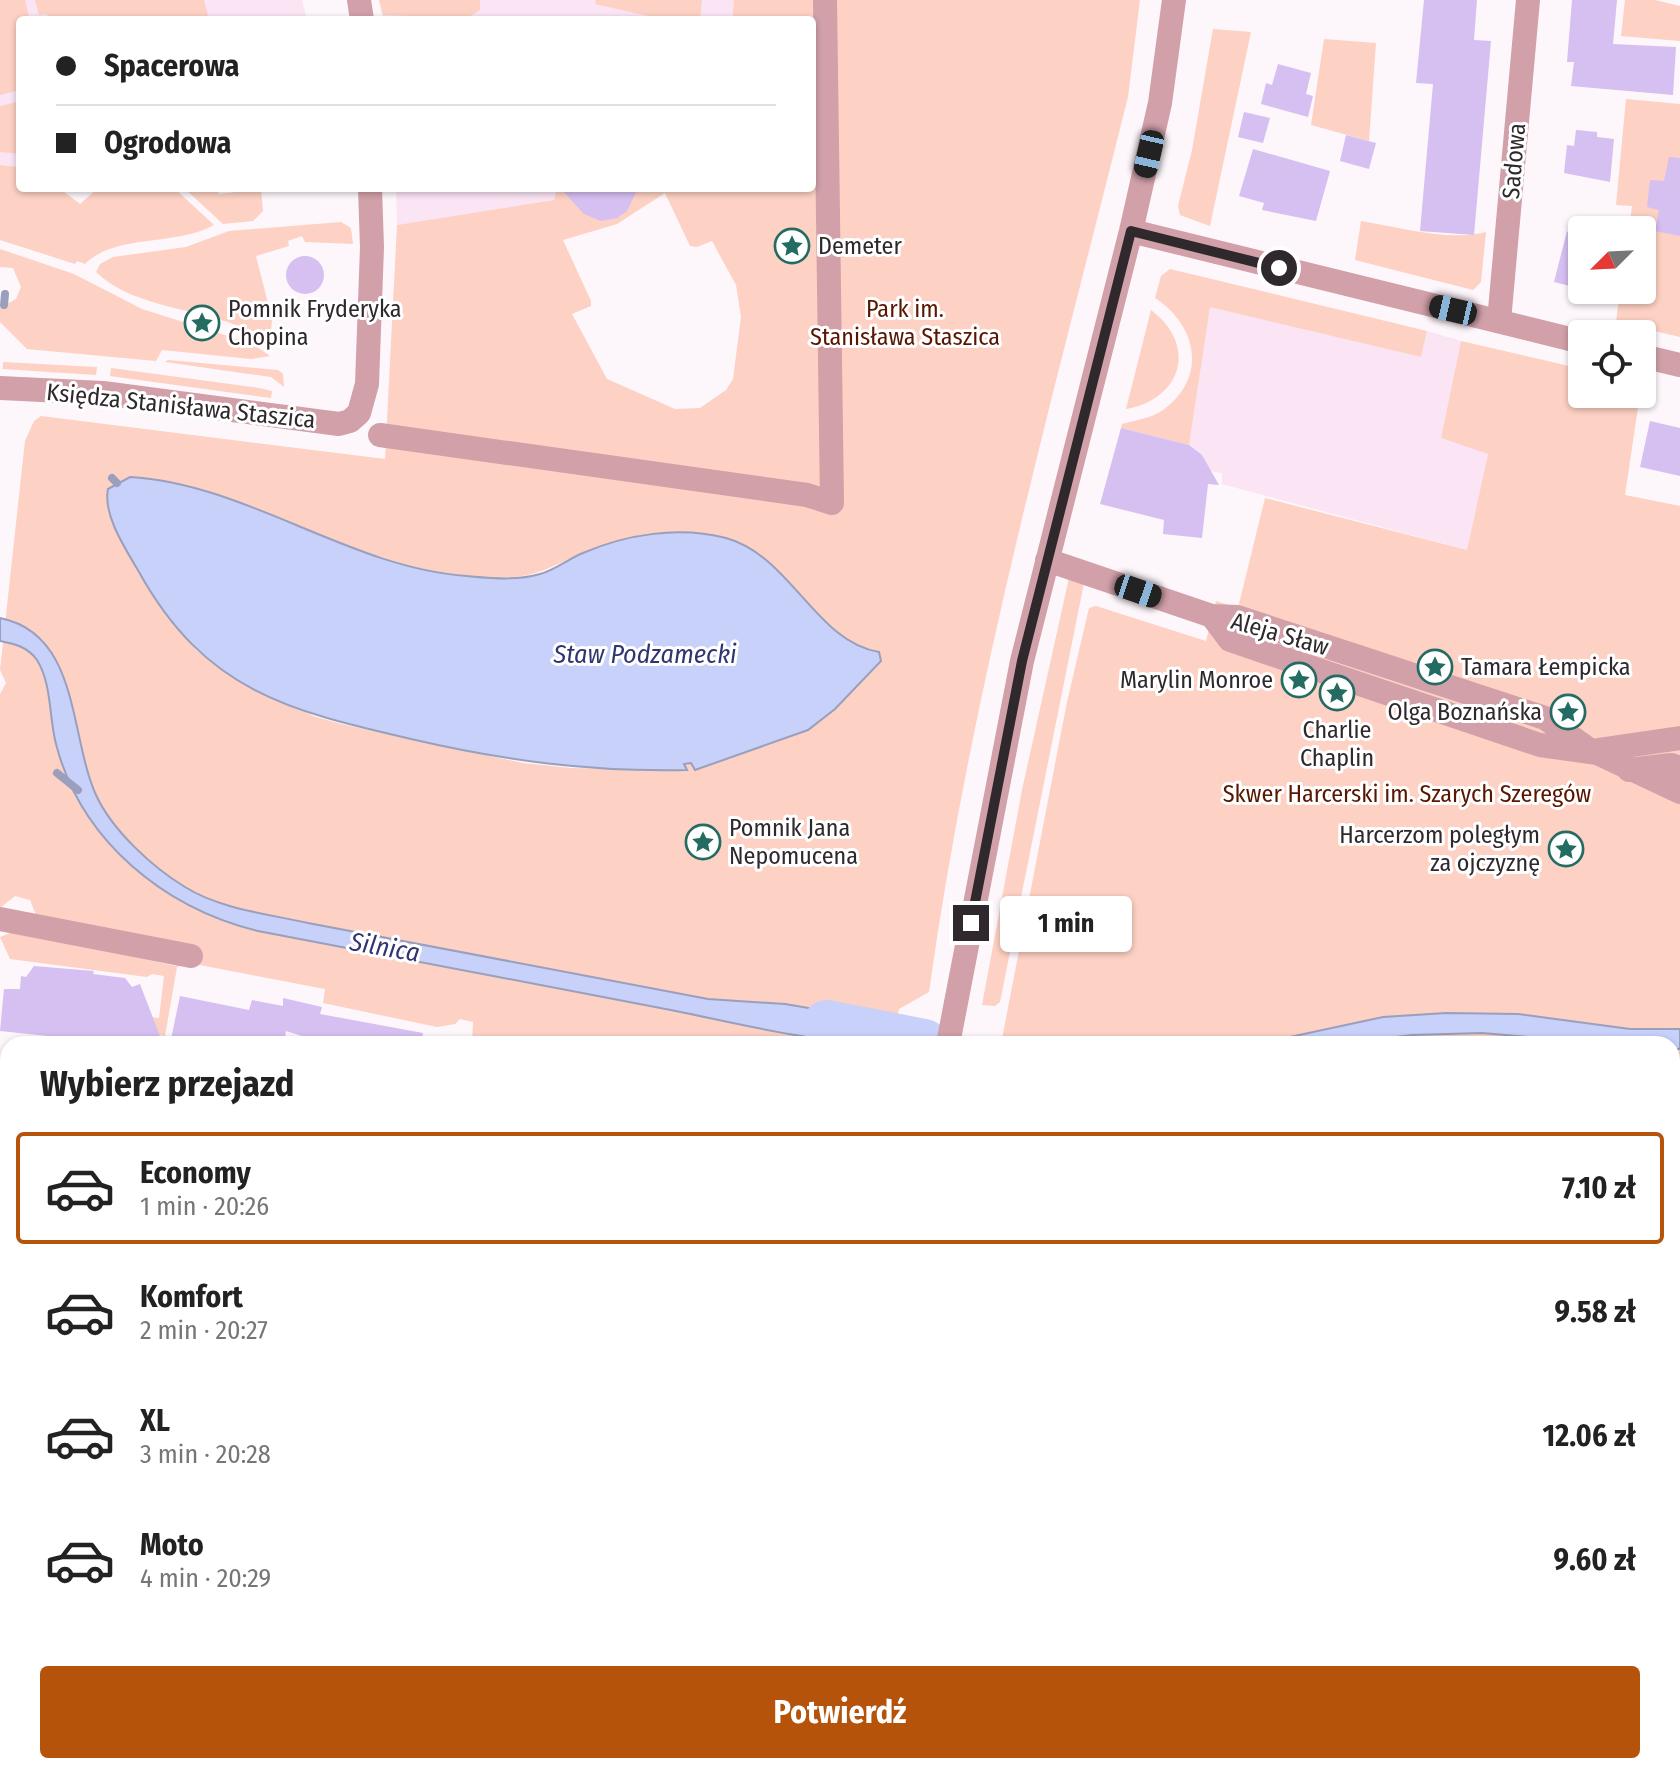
<!DOCTYPE html>
<html lang="pl">
<head>
<meta charset="utf-8">
<style>
  :root { --surface:#fff; --page:#f6f6f6; --text:#222; --muted:#767676; --line:#e0e0e0; --accent:#b45309 }
  body { margin:0; font-family:"Fira Sans Condensed",sans-serif; background:var(--page); color:var(--text); height:100vh; display:flex; flex-direction:column; font-size:30px; white-space:nowrap }
  * { box-sizing:border-box; margin:0 }
  p { font-size:26px; color:var(--muted) }
  .icon { flex:none; width:44px; height:44px; fill:none; stroke:currentColor; stroke-width:2; stroke-linecap:round; stroke-linejoin:round }
  .map { position:relative; flex:1; overflow:hidden }
  .drawer { position:absolute; left:0px; top:1036px; width:1680px; height:738px; display:flex; flex-direction:column; background:var(--surface); border-radius:24px 24px 0 0; box-shadow:0 2px 6px #0004 }
  .drawer>* { flex:none }
  .hud { position:absolute; left:16px; top:16px; width:800px; height:176px; border-radius:8px; box-shadow:0 2px 6px #0004; display:grid; align-content:center; height:176px; padding:0 40px; background:var(--surface) }
  .needle { width:52px; rotate:246deg }
  .buttons { position:absolute; left:1568px; top:216px; display:grid; gap:16px }
  .buttons a { display:grid; place-items:center; width:88px; height:88px; border-radius:8px; background:var(--surface); box-shadow:0 2px 6px #0004; font-size:40px }
  .end { position:absolute; width:36px; height:36px; margin:-18px; border:10px solid #2f292d; background:#fff; box-shadow:0 0 0 4px #fff }
  .from { border-radius:50% }
  .bubble { position:absolute; height:56px; border-radius:8px; background:var(--surface); box-shadow:0 2px 6px #0004; font-size:26px; font-weight:700; line-height:56px; text-align:center }
  .car { position:absolute; width:24px; height:48px; margin:-24px -12px; border-radius:10px; box-shadow:0 0 6px 2px #0007; background:linear-gradient(#222 24%,#8ab4d8 0 40%,#222 0 76%,#8ab4d8 0 86%,#222 0) }
  .hud b { display:flex; align-items:center; gap:28px; height:76px; font-size:30px }
  .hud b+b { border-top:2px solid var(--line) }
  .hud i { width:20px; height:20px; background:var(--text) }
  ul { padding:0; list-style:none }
  li { display:flex; align-items:center; gap:24px; height:112px; margin:0 16px 12px; padding:0 24px; border:4px solid transparent; border-radius:8px }
  li div { flex:1 }
  li b { display:block; font-size:30px }
  li em { font-style:normal; font-weight:700 }
  li.selected { border-color:var(--accent) }
  li>.icon { width:72px; height:72px; stroke-width:1.5 }
  h2 { padding:0 40px; font-size:36px; line-height:96px }
  .cta { display:flex; gap:16px; margin-top:auto; padding:16px 40px }
  .cta a { flex:1; height:92px; border-radius:8px; background:var(--accent); color:#fff; font-size:32px; font-weight:700; line-height:92px; text-align:center }
  .map>svg:first-child { display:block }
</style>
</head>
<body>
<div class="map">
<svg width="1680" height="1773" viewBox="0 0 1680 1773">
  <rect width="100%" height="100%" fill="#fdf6fb"/>
  <!-- built -->
  <path fill="#fbe4f4" d="M0 0H302L307 20H20V167L0 165Z
    M379 0H734L732 20H383Z
    M396 188H557L554 200 397 225Z
    M1210 306 1421 357 1427 331 1461 341 1441 438 1488 454 1467 550 1222 484V473L1209 471 1189 445Z
    M884 1766H976L975 1773H882Z
    M1180 1766H1385L1386 1769 1378 1773H1174Z"/>
  <!-- green -->
  <path fill="#fdd1c3" fill-rule="evenodd" d="M0 0H25L29 18 20 20V90L0 95Z
    M35 0H204L209 20H49L47 14 39 15Z
    M379 0H480V10L467 18 383 15Z
    M596 0H702L700 20H666L595 4Z
    M734 0H1140L1128 97C1054 393 971 689 929 992L899 1009 892 1044H472L473 1022 460 1019 455 1024 437 1027 323 1003 325 989 189 963 177 967 165 1036 141 1032 142 1016 159 1018 164 976 152 974 147 977 10 959 0 937 15 931 176 966 161 942 36 915 30 900 15 896 0 908V694L6 683 0 670 25 441 34 421 41 416 385 459 397 225 554 200 557 188H812V20H732ZM665 193 690 246 697 247 712 241 736 285 741 317 733 379 726 390 700 408 675 409 607 379 572 314 591 306V301L563 240 617 224ZM130 477C160 479 190 489 219 498 310 527 400 577 497 578 536 578 549 567 583 553 624 535 675 526 720 537 790 554 816 642 879 652L881 661 835 709 808 730 697 768 691 762 684 764 686 769 682 770 571 768 523 763 341 724 313 716 197 651 143 580 110 515C114 500 112 487 130 477Z
    M1625 0H1655L1680 6V41L1621 36Z
    M1213 29 1251 32 1210 226 1180 215 1178 206 1192 150Z
    M1324 39 1376 43 1369 141 1311 125Z
    M1626 99 1680 104V337L1616 322 1620 290H1642V230H1629L1632 206 1616 205Z
    M20 101V154L0 152V106Z
    M0 165 20 167V188H59L80 204 98 188H174L214 225C174 247 116 233 85 264L77 261 75 264 0 240Z
    M184 188H218L219 194 261 189 263 211 253 221 223 224Z
    M1361 221C1399 227 1449 242 1486 232L1481 282 1473 290 1355 260Z
    M341 222 351 228 353 244 305 242 302 236 288 241 289 246 256 256 272 319 270 344C227 307 140 315 96 272L100 264 113 257 186 247 229 231Z
    M0 249 74 274 142 309 253 344 270 356 251 359 162 350 156 361 27 349 0 322V308L16 299 21 287 13 268 0 267Z
    M1170 269 1427 331 1421 357 1210 307 1189 445 1121 428 1122 424C1136 420 1152 418 1163 410 1208 377 1197 325 1155 298L1161 276Z
    M1151 310C1198 345 1182 399 1126 409Z
    M1461 341 1582 369V394H1640L1625 495 1680 506V1139L1672 1138V1044H1001L1067 702 1089 608 1096 606 1206 641 1216 601 1238 608 1265 498 1467 550 1488 454 1441 438Z
    M168 360 278 370 283 374 284 387 271 377 165 362Z
    M3 362 97 367 96 375 3 369Z
    M111 368 259 388 272 391 271 398 110 376Z
    M1069 578 1084 583 1000 1002 995 1006 982 1005 1022 790Z
    M1474 1766H1580L1584 1773H1477Z"/>
  <!-- water -->
  <path fill="#c7d1fa" stroke="#999fbc" stroke-width="2" d="M130 477C248 484 350 568 467 576 490 578 517 581 540 574 555 570 568 559 583 553 627 534 679 526 726 538 791 556 816 642 879 652L881 661 835 709 808 730 695 770 691 763 684 764 687 770C589 772 506 761 411 739 289 711 205 691 139 572 123 545 103 514 108 489Z
    M0 618C80 634 69 735 96 795 112 830 152 867 185 887 220 909 268 914 308 923L708 999 785 1004 880 1020 895 1030 892 1044C819 1044 749 1026 676 1011L258 931C164 908 81 841 56 744 49 718 52 684 37 660 28 647 15 644 0 641Z
    M1446 1013 1518 1014 1630 1029H1680V1049H1672V1044H1608L1482 1033 1412 1035 1339 1044H1261L1270 1038 1276 1040 1383 1017Z"/>
  <g fill="none" stroke-linecap="round" stroke-linejoin="round">
    <!-- stream -->
    <path stroke="#999fbc" stroke-width="8" d="M4 305 5 294
      M112 478 117 483
      M57 773 78 790"/>
    <!-- river -->
    <path stroke="#c7d1fa" stroke-width="50" d="M827 1025 924 1044"/>
  </g>
  <!-- building -->
  <path fill="#d6bff1" d="M1424 0H1477L1474 40 1491 41 1474 235 1420 231 1433 84 1416 83Z
    M1572 0H1617L1613 44 1676 47 1673 95 1571 86 1574 62H1567Z
    M1278 64 1311 73 1306 94 1313 96 1308 117 1261 104 1266 83 1272 85Z
    M1244 112 1270 118 1263 143 1238 137Z
    M1576 130 1597 132V137L1614 139 1610 182 1564 173 1567 145 1574 146Z
    M1346 135 1376 143 1369 169 1340 161Z
    M1253 149 1330 171 1316 221 1262 210 1264 203 1239 196Z
    M1669 157 1680 158V236L1655 231 1659 210 1647 207 1650 180 1664 181Z
    M560 188H638L627 211 617 218 601 221 584 214Z
    M1567 231 1582 256V289L1554 282Z
    M286 275a19 19 0 1 1 38 0a19 19 0 1 1-38 0Z
    M1650 421 1680 428V476L1640 467Z
    M1121 428 1189 445 1202 455 1219 485 1208 484 1202 538 1163 534 1164 520 1100 504Z
    M34 966 94 971 93 974 125 978 132 987 140 984 163 1044H124L0 1031 4 989H20L21 976 26 977Z
    M180 996 249 1010 252 1000 283 1006V998L322 1007 320 1014 423 1033 422 1044H328L286 1031 284 1044H170Z"/>
  <g fill="none" stroke-linecap="round" stroke-linejoin="round">
    <!-- minor -->
    <path stroke="#d1a0a9" stroke-width="24" d="M359 0 362 20
      M1131 231 1582 342
      M1499 321 1528 0
      M1642 356 1680 365
      M0 388 103 393 339 424 350 421 359 413 367 384 372 247 370 188
      M380 435 807 495 832 503 825 0
      M1047 560 1212 616 1237 617 1545 718 1591 751
      M1212 616 1230 640 1540 745 1597 753 1680 792
      M1591 751 1680 738
      M1629 770 1671 765 1680 768
      M0 919 191 956
      M948 1044 1022 661 1131 231 1160 103 1174 0
      M1672 1157H1680
      M0 1287H8
      M0 1430H8
      M1672 1604 1680 1607
      M1436 1766 1439 1773
      M394 1773 395 1766
      M654 1773 656 1766
      M784 1773 786 1766
      M840 1773 841 1766
      M1124 1773 1125 1766"/>
  </g>
  <g fill="none" stroke-linecap="round" stroke-linejoin="round">
    <!-- route -->
    <path stroke="#2f292d" stroke-width="10" d="M971 923 1022 661 1131 231 1279 268"/>
  </g>
  <!-- icons -->
  <defs>
    <g id="sight-ring" transform="scale(1.8)"><circle r="9.5" fill="#fff" stroke="#246c62" stroke-width="1.5"/><path d="M0-6L1.8-2.2L6-1.7L2.9 1.2L3.7 5.4L0 3.3L-3.7 5.4L-2.9 1.2L-6-1.7L-1.8-2.2Z" fill="#246c62"/></g>
  </defs>
  <g fill-rule="evenodd">
    <use href="#sight-ring" x="792" y="246"/>
    <use href="#sight-ring" x="202" y="323"/>
    <use href="#sight-ring" x="1435" y="667"/>
    <use href="#sight-ring" x="1299" y="680"/>
    <use href="#sight-ring" x="1337" y="693"/>
    <use href="#sight-ring" x="1568" y="712"/>
    <use href="#sight-ring" x="703" y="842"/>
    <use href="#sight-ring" x="1566" y="849"/>
  </g>
  <g text-anchor="middle" stroke-width="6" stroke-linejoin="round" paint-order="stroke">
    <!-- street labels -->
    <g font-size="24" fill="#2f292d" stroke="#fff">
      <text transform="translate(1514 161) rotate(-85)" y="8">Sadowa</text>
      <text transform="translate(181 406) rotate(6)" y="8">Księdza Stanisława Staszica</text>
      <text transform="translate(1280 634) rotate(16)" y="8">Aleja Sław</text>
    </g>
    <!-- poi labels -->
    <g font-size="24" fill="#2f292d" stroke="#fff" text-anchor="start">
      <text x="818" y="254">Demeter</text>
      <text x="228" y="317">Pomnik Fryderyka<tspan x="228" dy="28">Chopina</tspan></text>
      <text x="1461" y="675">Tamara Łempicka</text>
      <text x="1273" y="688" text-anchor="end">Marylin Monroe</text>
      <text x="1542" y="720" text-anchor="end">Olga Boznańska</text>
      <text x="1337" y="738" text-anchor="middle">Charlie<tspan x="1337" dy="28">Chaplin</tspan></text>
      <text x="729" y="836">Pomnik Jana<tspan x="729" dy="28">Nepomucena</tspan></text>
      <text x="1540" y="843" text-anchor="end">Harcerzom poległym<tspan x="1540" dy="28">za ojczyznę</tspan></text>
    </g>
    <!-- park labels -->
    <g font-size="24" fill="#591601" stroke="#fff">
      <text x="905" y="317">Park im.<tspan x="905" dy="28">Stanisława Staszica</tspan></text>
      <text x="1407" y="802">Skwer Harcerski im. Szarych Szeregów</text>
    </g>
    <!-- water labels -->
    <g font-size="26" font-style="italic" fill="#2e3571" stroke="#fff">
      <text x="645" y="663">Staw Podzamecki</text>
      <text transform="translate(385 947) rotate(10)" y="9">Silnica</text>
    </g>
  </g>
</svg>
<div class="buttons">
<a><svg class="needle" viewBox="-14 -14 28 28"><path d="M0-13l5 13h-10z" fill="#e53935"/><path d="M0 13l5-13h-10z" fill="#767676"/></svg></a>
<a><svg class="icon" aria-label="locate" viewBox="0 0 24 24"><circle cx="12" cy="12" r="6"/><path d="M12 2v4M12 18v4M2 12h4M18 12h4"/></svg></a>
</div>
<i class="end from" style="left:1279px;top:268px"></i>
<i class="end" style="left:971px;top:923px"></i>
<div class="bubble" style="left:1000px;top:896px;width:132px">1 min</div>
<i class="car" style="left:1149px;top:154px;rotate:193deg"></i>
<i class="car" style="left:1453px;top:310px;rotate:283deg"></i>
<i class="car" style="left:1138px;top:591px;rotate:109deg"></i>
<div class="hud">
<b><i class="from"></i>Spacerowa</b>
<b><i></i>Ogrodowa</b>
</div>
<section class="drawer">
<h2>Wybierz przejazd</h2>
<ul>
<li class="selected"><svg class="icon" aria-label="car" viewBox="0 0 24 24"><path d="M5 17H2v-5l4-1 3-4h7l3 4 3 1v5h-3M9 17h6M6 11h13"/><circle cx="7" cy="17" r="2"/><circle cx="17" cy="17" r="2"/></svg><div><b>Economy</b><p>1 min · 20:26</p></div><em>7.10 zł</em></li>
<li><svg class="icon" aria-label="car" viewBox="0 0 24 24"><path d="M5 17H2v-5l4-1 3-4h7l3 4 3 1v5h-3M9 17h6M6 11h13"/><circle cx="7" cy="17" r="2"/><circle cx="17" cy="17" r="2"/></svg><div><b>Komfort</b><p>2 min · 20:27</p></div><em>9.58 zł</em></li>
<li><svg class="icon" aria-label="car" viewBox="0 0 24 24"><path d="M5 17H2v-5l4-1 3-4h7l3 4 3 1v5h-3M9 17h6M6 11h13"/><circle cx="7" cy="17" r="2"/><circle cx="17" cy="17" r="2"/></svg><div><b>XL</b><p>3 min · 20:28</p></div><em>12.06 zł</em></li>
<li><svg class="icon" aria-label="car" viewBox="0 0 24 24"><path d="M5 17H2v-5l4-1 3-4h7l3 4 3 1v5h-3M9 17h6M6 11h13"/><circle cx="7" cy="17" r="2"/><circle cx="17" cy="17" r="2"/></svg><div><b>Moto</b><p>4 min · 20:29</p></div><em>9.60 zł</em></li>
</ul>
<div class="cta"><a>Potwierdź</a></div>
</section>
</div>
</body>
</html>
